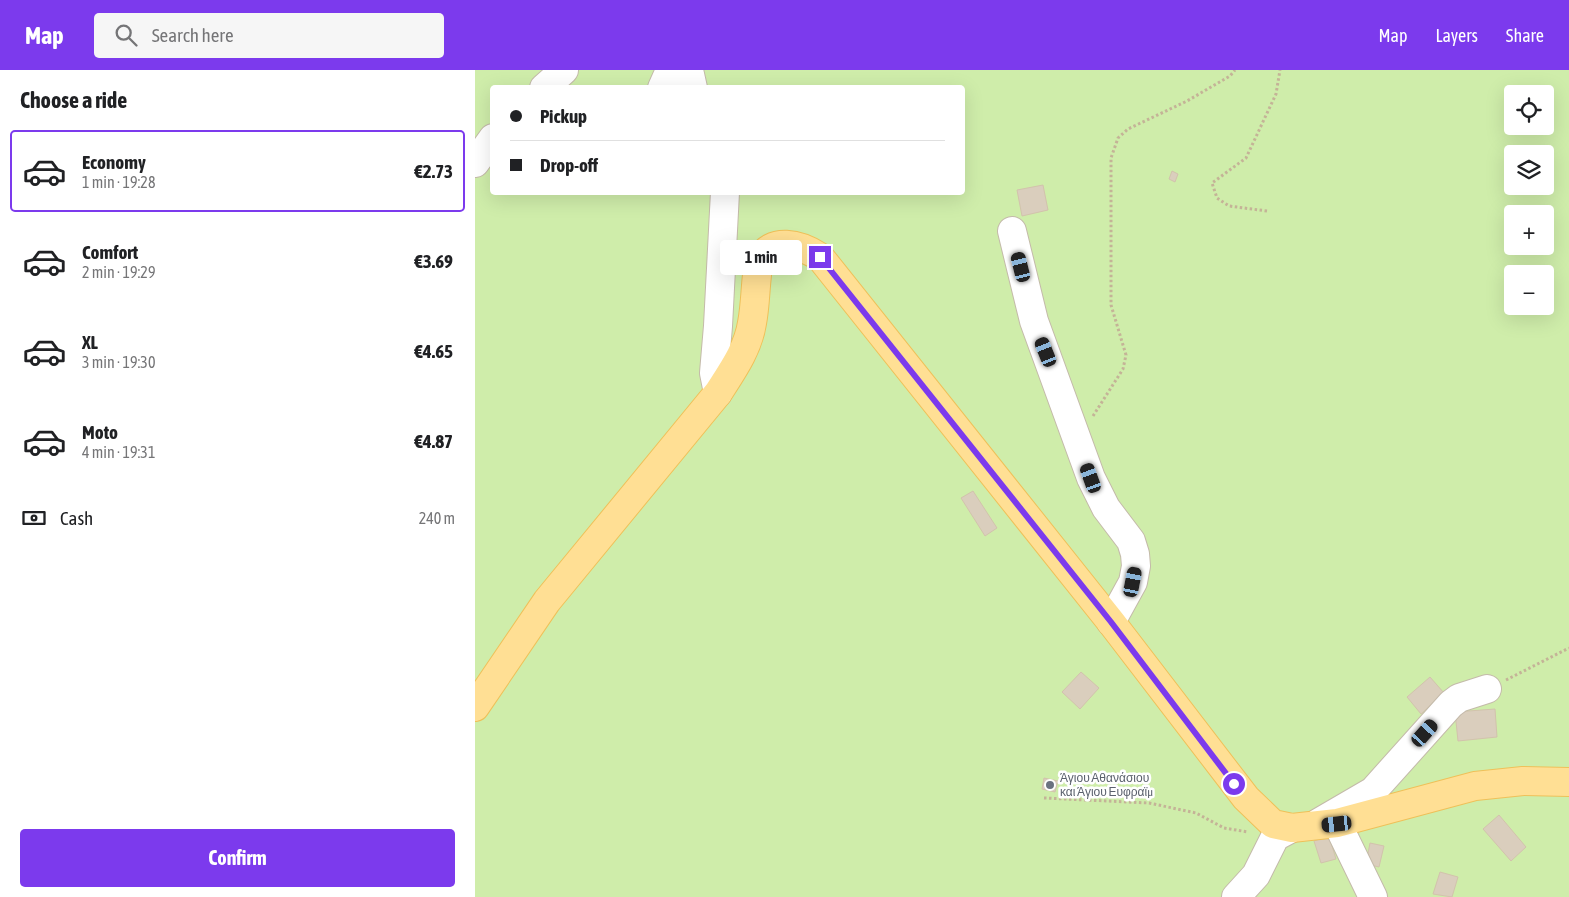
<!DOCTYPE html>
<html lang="en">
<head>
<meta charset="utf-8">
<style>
  :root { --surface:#fff; --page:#f6f6f6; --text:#202124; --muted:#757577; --line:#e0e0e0; --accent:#7c3aed }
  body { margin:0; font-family:"Asap Condensed",sans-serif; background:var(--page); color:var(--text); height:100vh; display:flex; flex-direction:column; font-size:19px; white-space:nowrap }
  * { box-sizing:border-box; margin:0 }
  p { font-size:16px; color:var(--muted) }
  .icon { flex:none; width:28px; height:28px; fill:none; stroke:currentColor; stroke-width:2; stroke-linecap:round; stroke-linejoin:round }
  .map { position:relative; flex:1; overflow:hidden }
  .drawer { display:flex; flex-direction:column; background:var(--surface); width:475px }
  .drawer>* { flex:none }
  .hud { position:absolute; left:15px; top:15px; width:475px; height:110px; border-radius:5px; box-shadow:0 5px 20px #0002; display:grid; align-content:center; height:110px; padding:0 20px; background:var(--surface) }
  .tools { position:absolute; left:1029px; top:15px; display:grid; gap:10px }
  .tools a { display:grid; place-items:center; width:50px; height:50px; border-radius:5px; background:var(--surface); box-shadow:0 5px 20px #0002; font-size:25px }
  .end { position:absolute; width:22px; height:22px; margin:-11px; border:6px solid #7c3aed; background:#fff; box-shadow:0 0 0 2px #fff }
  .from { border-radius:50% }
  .bubble { position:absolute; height:35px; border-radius:5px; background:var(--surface); box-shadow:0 5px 20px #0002; font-size:16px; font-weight:700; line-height:35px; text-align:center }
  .car { position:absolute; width:15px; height:30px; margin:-15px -8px; border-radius:6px; box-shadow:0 0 4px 1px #0007; background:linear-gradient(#222 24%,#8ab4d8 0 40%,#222 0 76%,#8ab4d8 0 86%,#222 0) }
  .hud b { display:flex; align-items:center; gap:18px; height:48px; font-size:19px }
  .hud b+b { border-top:1px solid var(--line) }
  .hud i { width:12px; height:12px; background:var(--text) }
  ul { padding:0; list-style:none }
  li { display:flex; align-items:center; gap:15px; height:82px; margin:0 10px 8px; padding:0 10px; border:2px solid transparent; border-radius:5px }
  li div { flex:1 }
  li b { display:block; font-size:19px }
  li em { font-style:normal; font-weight:700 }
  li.active { border-color:var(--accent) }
  li>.icon { width:45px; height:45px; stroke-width:1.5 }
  h2 { padding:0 20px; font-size:22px; line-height:60px }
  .pay { display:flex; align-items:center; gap:12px; height:55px; padding:0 20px; font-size:19px }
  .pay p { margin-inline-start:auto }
  .action { display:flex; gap:10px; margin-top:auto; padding:10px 20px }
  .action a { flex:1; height:58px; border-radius:5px; background:var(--accent); color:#fff; font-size:20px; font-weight:700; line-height:58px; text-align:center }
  header { display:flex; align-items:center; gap:30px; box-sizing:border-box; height:70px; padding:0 25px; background:var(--accent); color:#fff }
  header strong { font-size:24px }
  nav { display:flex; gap:28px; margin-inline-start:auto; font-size:18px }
  .search { width:350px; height:45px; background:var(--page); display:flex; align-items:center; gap:12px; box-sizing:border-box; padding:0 18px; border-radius:5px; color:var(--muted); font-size:19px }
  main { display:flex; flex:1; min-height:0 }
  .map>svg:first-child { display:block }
</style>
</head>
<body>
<header>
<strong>Map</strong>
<div class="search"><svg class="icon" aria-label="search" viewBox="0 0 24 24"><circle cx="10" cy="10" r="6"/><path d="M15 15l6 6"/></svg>Search here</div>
<nav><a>Map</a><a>Layers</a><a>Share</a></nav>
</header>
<main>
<section class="drawer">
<h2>Choose a ride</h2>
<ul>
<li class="active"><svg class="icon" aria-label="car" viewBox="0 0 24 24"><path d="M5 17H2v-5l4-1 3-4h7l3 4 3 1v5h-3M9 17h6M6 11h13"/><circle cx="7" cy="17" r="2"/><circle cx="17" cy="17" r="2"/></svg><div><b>Economy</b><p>1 min · 19:28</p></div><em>€2.73</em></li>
<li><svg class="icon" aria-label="car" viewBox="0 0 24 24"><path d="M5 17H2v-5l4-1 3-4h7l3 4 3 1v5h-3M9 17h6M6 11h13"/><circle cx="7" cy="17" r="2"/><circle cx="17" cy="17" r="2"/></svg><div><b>Comfort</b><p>2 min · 19:29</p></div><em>€3.69</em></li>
<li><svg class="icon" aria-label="car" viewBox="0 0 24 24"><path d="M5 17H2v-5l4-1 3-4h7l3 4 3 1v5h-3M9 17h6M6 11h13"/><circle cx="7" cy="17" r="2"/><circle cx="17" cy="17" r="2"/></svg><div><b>XL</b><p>3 min · 19:30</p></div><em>€4.65</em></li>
<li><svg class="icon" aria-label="car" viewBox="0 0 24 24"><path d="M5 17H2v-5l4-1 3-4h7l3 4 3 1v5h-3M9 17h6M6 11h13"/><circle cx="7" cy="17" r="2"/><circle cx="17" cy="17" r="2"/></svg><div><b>Moto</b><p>4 min · 19:31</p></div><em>€4.87</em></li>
</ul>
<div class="pay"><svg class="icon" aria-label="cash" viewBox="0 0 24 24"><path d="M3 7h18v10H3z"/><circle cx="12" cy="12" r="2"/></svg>Cash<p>240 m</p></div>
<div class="action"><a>Confirm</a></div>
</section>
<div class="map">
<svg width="1094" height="827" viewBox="0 0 1094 827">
  <rect width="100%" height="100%" fill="#f4f0e5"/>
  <!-- green -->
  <path fill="#cfedaa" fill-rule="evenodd" d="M0 0H1094V827H0ZM18 18H488V122H18ZM1038 24H1070V56H1038ZM1038 84H1070V116H1038ZM1038 144H1070V176H1038ZM1038 204H1070V236H1038Z"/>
  <!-- building -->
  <path fill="#dacebd" stroke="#d2c3ac" d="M697 101 703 104 700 112 694 109Z
    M568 115 573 140 547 146 542 120Z
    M498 421 522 458 510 466 486 428Z
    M606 602 624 618 605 639 587 622Z
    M955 607 969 623 946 644 932 627Z
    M1020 639 1022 667 983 671 980 642Z
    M569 708 583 711 580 722 567 719Z
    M1024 745 1051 777 1036 791 1008 759Z
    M854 766 861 789 846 793 839 771Z
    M895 773 909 776 904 797 891 794Z
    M965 802 983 807 977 827 958 824Z"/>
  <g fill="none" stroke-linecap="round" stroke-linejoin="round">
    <!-- minor casing -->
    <g stroke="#c4baaa" stroke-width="30">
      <path id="minor" d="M214 0 218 18
        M69 18 89 0
        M187 18 195 0
        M0 93 18 68
        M537 161 559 251 616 408 631 438 656 471 660 484 661 496 658 512 636 552
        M243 323 239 303 243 256 250 122
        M843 753 898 721 976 634 984 628 1012 619
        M862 753 898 827
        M761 827 781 805 800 767 817 758"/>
    </g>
    <!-- major casing -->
    <g stroke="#efc059" stroke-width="30">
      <path id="major" d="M0 637 72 531 243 323C257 301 273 279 277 253 281 233 280 211 284 191 296 166 325 174 345 187L636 552 771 728 798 754 817 758 862 753 1000 716 1048 711 1094 712"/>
    </g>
    <!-- path -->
    <path stroke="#c4b397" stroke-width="3" stroke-dasharray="2.5 2.5" stroke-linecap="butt" d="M792 141 754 136 742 128 737 113 771 88 801 24 805 0
      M618 346 648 299 651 285 636 235V88L643 68 653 59 712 31 755 6 760 0
      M1031 610 1094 578
      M569 728 674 733 721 743 749 758 773 762"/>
    <!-- minor -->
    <use href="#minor" stroke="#fff" stroke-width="28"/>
    <!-- major -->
    <use href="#major" stroke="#ffdf94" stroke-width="28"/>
  </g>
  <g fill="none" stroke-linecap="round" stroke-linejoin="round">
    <!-- route -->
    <path stroke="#7c3aed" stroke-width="6" d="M345 187 636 552 759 714"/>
  </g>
  <!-- markers -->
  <circle fill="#6b7280" stroke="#fff" stroke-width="2" cx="575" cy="715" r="5"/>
  <g text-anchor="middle" stroke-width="5" stroke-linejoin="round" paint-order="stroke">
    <!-- worship labels -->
    <g font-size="12" fill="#5b616d" stroke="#fff" text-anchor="start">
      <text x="585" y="712">Άγιου Αθανάσιου<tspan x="585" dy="14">και Άγιου Ευφραϊμ</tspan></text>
    </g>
  </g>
</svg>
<div class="tools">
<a><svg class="icon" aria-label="locate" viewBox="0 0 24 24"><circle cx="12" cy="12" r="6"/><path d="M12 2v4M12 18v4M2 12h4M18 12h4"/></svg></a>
<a><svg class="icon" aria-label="layers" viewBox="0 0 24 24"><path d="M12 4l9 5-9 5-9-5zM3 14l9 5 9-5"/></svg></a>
<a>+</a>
<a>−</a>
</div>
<i class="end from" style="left:759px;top:714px"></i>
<i class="end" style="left:345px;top:187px"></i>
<div class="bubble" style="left:245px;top:170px;width:82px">1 min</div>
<i class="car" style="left:546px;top:197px;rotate:346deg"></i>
<i class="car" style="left:571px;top:282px;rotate:338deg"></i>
<i class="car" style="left:616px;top:408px;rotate:340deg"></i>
<i class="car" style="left:658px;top:512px;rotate:11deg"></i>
<i class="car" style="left:950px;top:663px;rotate:42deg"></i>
<i class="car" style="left:862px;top:754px;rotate:264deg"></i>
<div class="hud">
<b><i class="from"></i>Pickup</b>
<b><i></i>Drop-off</b>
</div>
</div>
</main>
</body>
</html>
